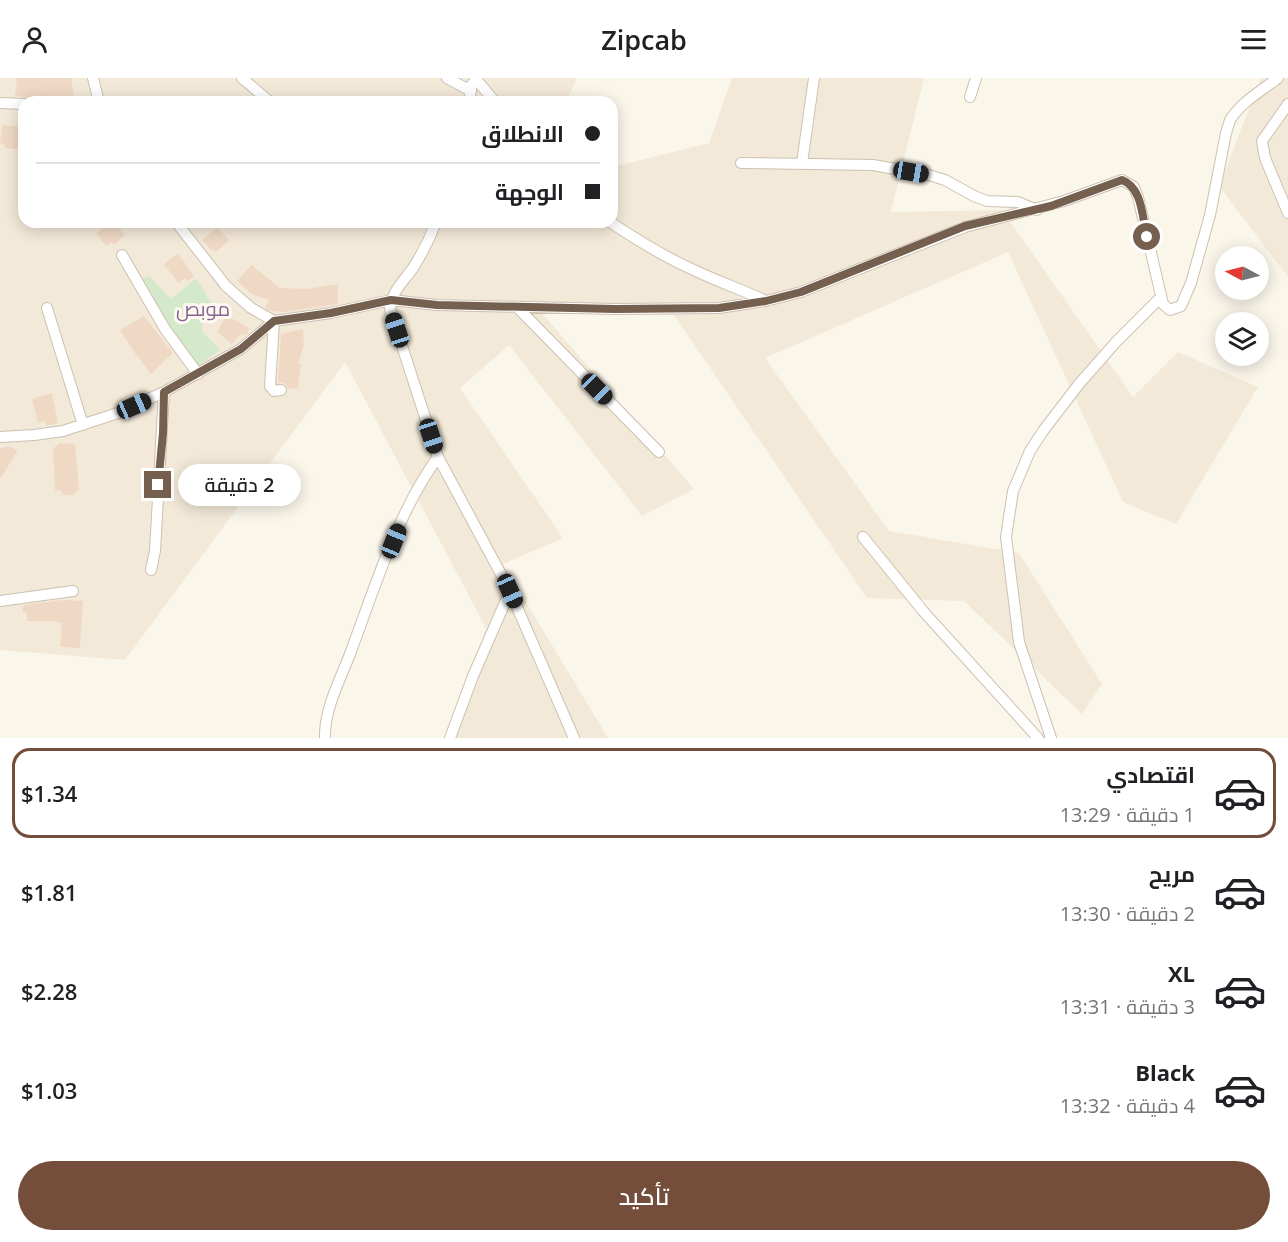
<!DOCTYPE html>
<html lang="ar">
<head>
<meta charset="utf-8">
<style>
  :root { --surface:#fff; --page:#f2f2f2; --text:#202124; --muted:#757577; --line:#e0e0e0; --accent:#754d3b }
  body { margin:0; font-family:"Open Sans",Cairo,sans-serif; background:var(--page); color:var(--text); direction:rtl; height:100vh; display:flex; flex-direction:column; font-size:22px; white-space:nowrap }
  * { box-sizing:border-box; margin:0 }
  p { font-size:20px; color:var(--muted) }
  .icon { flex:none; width:33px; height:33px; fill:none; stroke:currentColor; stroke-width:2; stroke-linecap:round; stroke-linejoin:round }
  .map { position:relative; height:660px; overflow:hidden; direction:ltr }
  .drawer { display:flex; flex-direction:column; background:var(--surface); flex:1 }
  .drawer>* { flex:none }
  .hud { position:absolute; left:18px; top:18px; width:600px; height:132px; border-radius:18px; box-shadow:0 3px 15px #0003; direction:rtl; display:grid; align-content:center; height:132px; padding:0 18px; background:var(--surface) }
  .needle { width:39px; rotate:277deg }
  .controls { position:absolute; left:1215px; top:168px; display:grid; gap:12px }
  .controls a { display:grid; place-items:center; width:54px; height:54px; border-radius:50%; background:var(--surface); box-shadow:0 3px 15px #0003; font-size:30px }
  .end { position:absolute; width:27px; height:27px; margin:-14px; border:8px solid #75604f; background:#fff; box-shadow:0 0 0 3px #fff }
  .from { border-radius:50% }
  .bubble { position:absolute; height:42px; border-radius:21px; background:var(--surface); box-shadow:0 3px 15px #0003; font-size:20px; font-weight:600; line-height:42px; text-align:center; direction:rtl }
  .car { position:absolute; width:18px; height:36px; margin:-18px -9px; border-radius:8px; box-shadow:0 0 4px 2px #0007; background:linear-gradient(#222 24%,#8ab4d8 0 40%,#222 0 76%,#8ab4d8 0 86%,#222 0) }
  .hud b { display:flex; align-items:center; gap:21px; height:57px; font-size:22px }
  .hud b+b { border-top:2px solid var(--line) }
  .hud i { width:15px; height:15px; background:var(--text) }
  ul { padding:10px 0 0; list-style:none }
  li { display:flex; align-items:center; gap:18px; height:90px; margin:0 12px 9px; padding:0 6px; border:3px solid transparent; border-radius:18px }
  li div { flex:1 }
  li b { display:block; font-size:22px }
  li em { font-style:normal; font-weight:600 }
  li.active { border-color:var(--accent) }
  li>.icon { width:54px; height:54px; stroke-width:1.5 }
  .action { display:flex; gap:12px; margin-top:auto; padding:12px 18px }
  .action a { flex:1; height:69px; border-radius:36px; background:var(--accent); color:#fff; font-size:24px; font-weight:600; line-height:69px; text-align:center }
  header { display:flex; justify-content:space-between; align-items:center; height:78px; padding:0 18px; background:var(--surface); font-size:27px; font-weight:600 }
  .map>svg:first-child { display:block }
</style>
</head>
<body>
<header><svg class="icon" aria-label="menu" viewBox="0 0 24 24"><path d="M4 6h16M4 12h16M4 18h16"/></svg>Zipcab<svg class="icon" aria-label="person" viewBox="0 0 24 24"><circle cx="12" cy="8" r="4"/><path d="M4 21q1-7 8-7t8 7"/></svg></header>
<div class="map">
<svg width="1288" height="660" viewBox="0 0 1288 660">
  <rect width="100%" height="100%" fill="#fbf6ea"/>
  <!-- residential -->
  <path fill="#f3e9d9" d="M0 0H577L566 24H24V144H612V89L709 65 732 0H924L891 134 1002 132 1133 319 1178 274 1258 309 1176 446 1123 424 1008 174 765 280 889 453 1019 475 1102 606 1082 636 964 523 867 520 674 237 542 235 694 411 642 438 509 267 460 310 563 460 503 486 608 660H453L486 550 345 284 125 582 0 572Z
    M1261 0H1288V199L1219 108Z"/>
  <!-- green -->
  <path fill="#d3e9c9" d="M149 198 171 221 195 201 198 203 215 231 202 246V253L220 272 197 288 137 203Z"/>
  <!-- building -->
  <path fill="#efd9c4" d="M17 0H71L74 17 38 21 15 18Z
    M2 47 24 49V72L5 70V67L0 66Z
    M108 144H113L125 157 114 167 111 164 107 168 96 156Z
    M217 149 229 162 216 174 214 171 212 173 202 162Z
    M178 175 194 198 187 203 185 200 178 205 164 186Z
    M252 187 280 210 307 211 338 206V226L283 234 272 233 265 230 269 222 253 217 237 203Z
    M226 237 249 250 248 255 246 257 240 256 232 266 217 254Z
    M144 238 173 275 151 296 134 274 120 252Z
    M303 251 304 267 298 286H301L298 311 288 310 284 305H278L281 256Z
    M52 315 58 345 46 348V343L38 345 32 321Z
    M59 365 75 366 79 412 73 417H63L62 413 55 412 53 371Z
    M8 368 18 372 0 401V371Z
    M63 522 83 523 80 570 60 569 62 545H57L58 543H27V535L22 534 24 527Z"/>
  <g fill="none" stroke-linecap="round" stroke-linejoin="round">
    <!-- minor casing -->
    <g stroke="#cdc0b1" stroke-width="12">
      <path id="minor" d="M93 0 99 24
        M242 0 270 24
        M447 0 471 13
        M475 0 495 24
        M970 19 976 0
        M469 24 472 6
        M0 25 24 26
        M1288 26 1262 63 1265 80 1288 135
        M741 85 873 87 929 97 945 102 974 118 987 123 1018 124 1037 132
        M802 85 814 0
        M176 144 226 208 251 230 274 243 270 308 274 313 281 312
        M436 144C430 160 422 176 413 190 403 204 392 213 390 231L438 379 510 513 574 660
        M610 144C637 162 666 180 696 193 719 204 743 212 766 223
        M122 177 165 251 198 296
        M517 229 659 374
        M47 230 83 347
        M0 359 34 357 63 353 118 335 164 314 241 271 274 243 331 235 391 222 437 227 615 231 719 230 766 223 801 214 965 149 1064 123 1122 102 1134 109 1138 119 1163 226 1170 232 1181 228 1191 205 1210 137 1226 55 1230 42C1241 24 1261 13 1278 0
        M863 459 923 533 1038 660
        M151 492 155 473 164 314
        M0 523 73 513
        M325 660C324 632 340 602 350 576 374 512 397 435 438 379
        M450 660 473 598 510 513
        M1051 660 1019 564 1006 459 1013 413 1030 373 1043 353 1079 306 1116 264 1161 219"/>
    </g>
    <!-- minor -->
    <use href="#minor" stroke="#fff" stroke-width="10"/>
  </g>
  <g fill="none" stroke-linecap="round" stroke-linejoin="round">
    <!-- route -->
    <path stroke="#75604f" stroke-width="8" d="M158 407 163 355 164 314 241 271 274 243 331 235 391 222 437 227 615 231 719 230 766 223 801 214 965 148 1051 128 1122 102C1143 110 1142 140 1147 159"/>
  </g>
  <g text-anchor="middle" stroke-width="6" stroke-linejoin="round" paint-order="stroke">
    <!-- quarter labels -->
    <g font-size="20" fill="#876690" stroke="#fefaf1">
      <text x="203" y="238">موبص</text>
    </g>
  </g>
</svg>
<div class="controls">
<a><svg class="needle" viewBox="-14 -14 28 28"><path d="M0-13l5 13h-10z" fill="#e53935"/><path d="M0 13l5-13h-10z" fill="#757577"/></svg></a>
<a><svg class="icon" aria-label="layers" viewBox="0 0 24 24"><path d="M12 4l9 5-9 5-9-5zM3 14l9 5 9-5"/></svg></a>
</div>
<i class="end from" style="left:1147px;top:159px"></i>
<i class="end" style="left:158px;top:407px"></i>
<div class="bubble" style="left:178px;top:386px;width:123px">2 دقيقة</div>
<i class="car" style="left:911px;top:94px;rotate:100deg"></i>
<i class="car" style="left:397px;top:252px;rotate:342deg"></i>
<i class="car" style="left:597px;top:311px;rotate:135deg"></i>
<i class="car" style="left:134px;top:328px;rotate:66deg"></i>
<i class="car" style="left:431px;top:358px;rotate:162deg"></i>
<i class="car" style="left:394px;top:463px;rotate:22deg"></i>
<i class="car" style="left:510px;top:513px;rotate:156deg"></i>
<div class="hud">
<b><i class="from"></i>الانطلاق</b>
<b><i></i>الوجهة</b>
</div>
</div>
<section class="drawer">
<ul>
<li class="active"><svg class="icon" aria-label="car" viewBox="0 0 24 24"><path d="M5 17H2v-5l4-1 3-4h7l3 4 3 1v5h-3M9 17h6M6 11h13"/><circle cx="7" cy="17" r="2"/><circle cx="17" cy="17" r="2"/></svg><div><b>اقتصادي</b><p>1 دقيقة · 13:29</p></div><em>$1.34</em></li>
<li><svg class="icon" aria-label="car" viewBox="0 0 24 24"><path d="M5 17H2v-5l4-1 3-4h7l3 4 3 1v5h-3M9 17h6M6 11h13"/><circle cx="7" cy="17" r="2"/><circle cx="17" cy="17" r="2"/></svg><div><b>مريح</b><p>2 دقيقة · 13:30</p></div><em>$1.81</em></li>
<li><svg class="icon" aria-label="car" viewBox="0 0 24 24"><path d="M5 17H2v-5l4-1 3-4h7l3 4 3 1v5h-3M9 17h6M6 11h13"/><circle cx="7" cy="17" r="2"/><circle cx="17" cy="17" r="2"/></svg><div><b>XL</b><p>3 دقيقة · 13:31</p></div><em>$2.28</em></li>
<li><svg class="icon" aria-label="car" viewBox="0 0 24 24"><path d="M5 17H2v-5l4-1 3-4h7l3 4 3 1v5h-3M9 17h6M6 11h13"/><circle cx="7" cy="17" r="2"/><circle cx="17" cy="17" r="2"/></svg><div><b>Black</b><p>4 دقيقة · 13:32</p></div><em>$1.03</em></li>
</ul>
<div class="action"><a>تأكيد</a></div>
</section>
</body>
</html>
